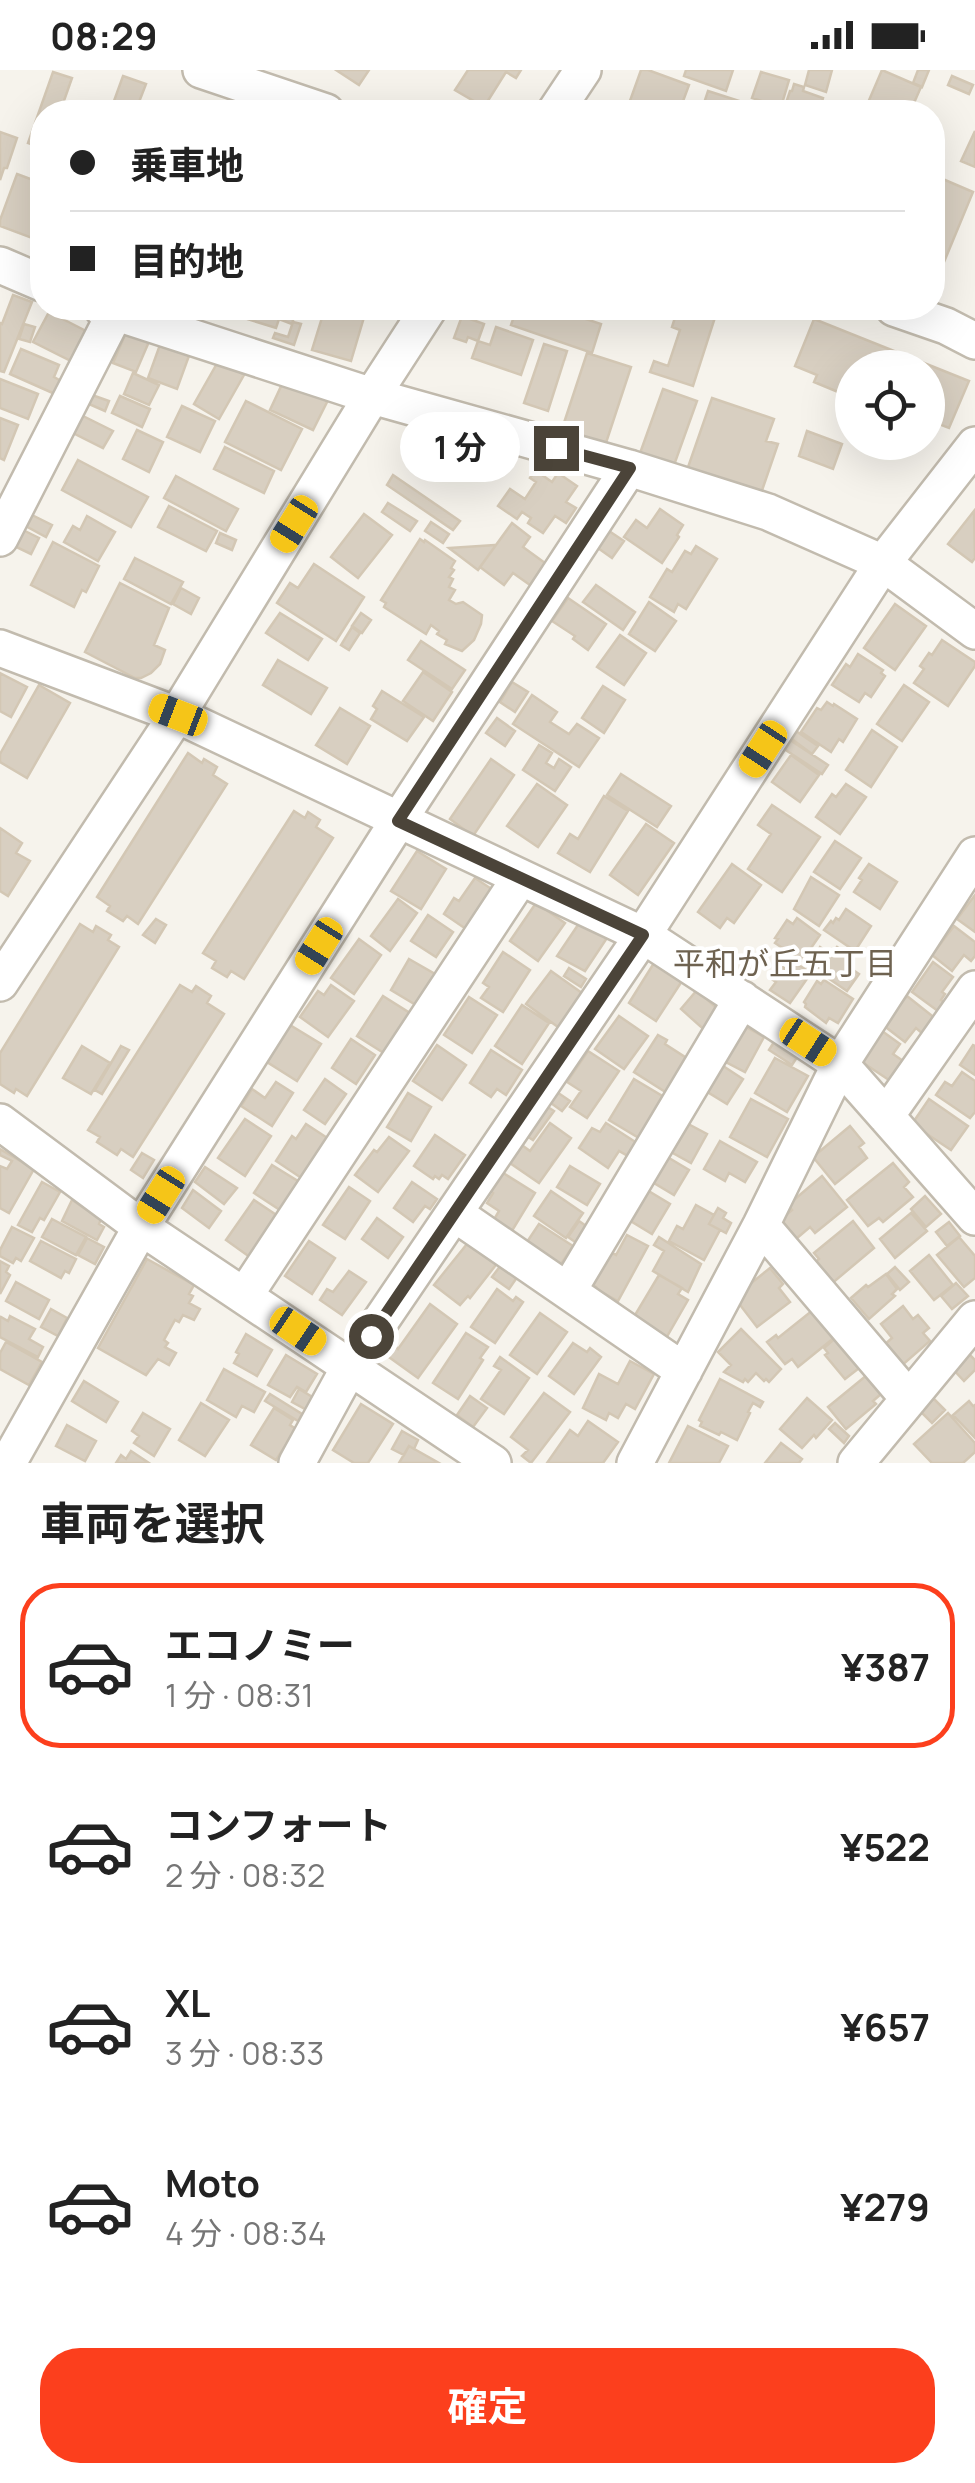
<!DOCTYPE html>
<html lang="ja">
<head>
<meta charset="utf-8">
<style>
  :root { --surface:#fff; --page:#f2f2f2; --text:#222; --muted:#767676; --line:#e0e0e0; --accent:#fc3f1d }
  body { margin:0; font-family:Manrope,"Noto Sans JP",sans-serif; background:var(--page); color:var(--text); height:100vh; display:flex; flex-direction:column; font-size:38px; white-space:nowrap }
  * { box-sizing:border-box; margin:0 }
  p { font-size:32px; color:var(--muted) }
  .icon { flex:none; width:55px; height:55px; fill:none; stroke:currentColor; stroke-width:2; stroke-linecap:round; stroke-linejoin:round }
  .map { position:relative; height:1393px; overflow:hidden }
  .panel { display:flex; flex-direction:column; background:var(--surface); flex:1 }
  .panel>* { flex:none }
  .guide { position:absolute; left:30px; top:30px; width:915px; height:220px; border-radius:40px; box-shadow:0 10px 40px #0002; display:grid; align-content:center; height:220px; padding:0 40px; background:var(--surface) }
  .buttons { position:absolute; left:835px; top:280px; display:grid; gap:20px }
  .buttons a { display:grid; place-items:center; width:110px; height:110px; border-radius:50%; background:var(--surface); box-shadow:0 10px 40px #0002; font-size:50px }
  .end { position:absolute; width:45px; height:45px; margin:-22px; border:12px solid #4b4439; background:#fff; box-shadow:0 0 0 5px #fff }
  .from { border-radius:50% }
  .bubble { position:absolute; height:70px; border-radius:35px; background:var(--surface); box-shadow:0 10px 40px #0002; font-size:32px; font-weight:700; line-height:70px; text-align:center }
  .car { position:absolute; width:30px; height:60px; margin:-30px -15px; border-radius:12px; box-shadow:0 0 8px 2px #0007; background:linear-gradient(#f5c518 24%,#345 0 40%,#f5c518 0 76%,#345 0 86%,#f5c518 0) }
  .guide b { display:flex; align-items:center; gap:35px; height:95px; font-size:38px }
  .guide b+b { border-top:2px solid var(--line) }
  .guide i { width:25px; height:25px; background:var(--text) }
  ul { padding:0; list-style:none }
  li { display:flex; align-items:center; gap:30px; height:165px; margin:0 20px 15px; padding:0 20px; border:5px solid transparent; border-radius:40px }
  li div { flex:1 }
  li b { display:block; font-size:38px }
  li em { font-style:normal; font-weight:700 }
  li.on { border-color:var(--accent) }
  li>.icon { width:90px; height:90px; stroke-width:1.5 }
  h2 { padding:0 40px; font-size:45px; line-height:120px }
  .action { display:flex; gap:20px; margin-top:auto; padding:20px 40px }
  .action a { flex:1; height:115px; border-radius:40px; background:var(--accent); color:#fff; font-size:40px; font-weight:700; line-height:115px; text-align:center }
  .status { display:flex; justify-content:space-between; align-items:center; height:70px; padding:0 50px; background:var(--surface); direction:ltr }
  .status svg { height:28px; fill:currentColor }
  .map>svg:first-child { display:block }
</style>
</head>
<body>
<div class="status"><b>08:29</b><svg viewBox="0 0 49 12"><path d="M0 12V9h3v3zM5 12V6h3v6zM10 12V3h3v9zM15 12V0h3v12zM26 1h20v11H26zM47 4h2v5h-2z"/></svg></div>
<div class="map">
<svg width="975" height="1393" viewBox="0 0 975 1393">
  <rect width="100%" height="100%" fill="#f6f3ec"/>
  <!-- building -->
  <path fill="#d8cfc1" stroke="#d3c7b4" stroke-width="2.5" d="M336 0H369L359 15Z
    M468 0H521L516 8 506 2 484 37 455 20Z
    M641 0H648L689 15 679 42H626Z
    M686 0H733L726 21 684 6Z
    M809 0H832L826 22 805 15Z
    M882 0 921 17 910 42H864Z
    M918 0H929L922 17 913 13Z
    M53 2 72 8 60 42H42V78L28 73Z
    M761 2 789 10 781 37 752 28Z
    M123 6 146 14 139 32 153 37 151 42H110Z
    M952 6 973 15 969 24 948 15Z
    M794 14 804 17 803 21 823 28 819 42H783L790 21H792Z
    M708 21 758 37 756 42H701Z
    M975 61V97L961 91Z
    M0 62 17 68 7 98H4L0 110Z
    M17 104 33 110 34 106 42 109V140L32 168 0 156V150Z
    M938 107 973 122 937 209 932 207V121Z
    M13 225 32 232 4 302 0 301V253L2 254Z
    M248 238H305L302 246 295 243 292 254 279 249 276 258 244 248Z
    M325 238H379L376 248 365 244 351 291 312 280Z
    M517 238H553L601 254 592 283 511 255Z
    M678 238H718L693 316 650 302 654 291 668 296 680 260 672 257Z
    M49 242 86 261 71 291 33 272Z
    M462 246 484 254 478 271 468 267 466 272 454 268Z
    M814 249 969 311 949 358 928 350V298H852V319L846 316 843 324 814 312 817 305 795 296Z
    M293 252 301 254 294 275 273 268 275 263 288 267Z
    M24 254 35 257 30 272 19 269Z
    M496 257 533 270 521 305 472 288 478 271 490 275Z
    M128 258 151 267 136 302 113 293Z
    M161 272 190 283 177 319 148 308Z
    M544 274 567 281 548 341 524 333Z
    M21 279 59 295 54 307 61 311 55 324 10 304Z
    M587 283 631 297 604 379 560 365Z
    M219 290 244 305 219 349 194 334Z
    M133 303 159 315 149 335 124 324Z
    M0 309 38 324 28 349 0 338Z
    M284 310 328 330 313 360 270 340Z
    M663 319 697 331 673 398 639 386Z
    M92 325 109 331 105 341 89 334Z
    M120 326 150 339 142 357 112 343Z
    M712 328 774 349 766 371 778 374 759 429 686 403Z
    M246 331 302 359 281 400 225 372Z
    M182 336 215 351 200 382 167 367Z
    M81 345 113 361 103 378 71 362Z
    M0 348 18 355 4 390 0 388Z
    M137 360 163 372 149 402 123 389Z
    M807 361 842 374 833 399 799 386Z
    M225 377 274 401 264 423 214 399Z
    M78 390 148 427 131 457 62 420Z
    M535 400 552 412 558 403 577 416 566 432 576 438 566 453 555 446 543 463 528 453 531 448 522 442 517 449 498 436 510 419 525 429 536 412 530 408Z
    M393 405 460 451 453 460 387 415Z
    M176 406 238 439 226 461 164 428Z
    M388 433 417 451 410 461 382 442Z
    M169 436 217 461 206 481 158 457Z
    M660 439 683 455 677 465 679 467 662 493 624 467 636 450 647 458Z
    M974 441 975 488 972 492 948 474Z
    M28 443 52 455 46 467 22 454Z
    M364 444 392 465 358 508 331 487Z
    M87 446 115 462 98 491 64 472 73 456 80 460Z
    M431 452 449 464 443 473 425 461Z
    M512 453 530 467 523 477 545 493 530 515 513 503 504 515 480 497Z
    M21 459 39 468 31 484 12 475Z
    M606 459 624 471 612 488 595 476Z
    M220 463 236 470 232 480 216 473Z
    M420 469 424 472 425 470 455 491 451 498 454 500 449 507 453 509 449 517 455 520 449 530 456 534 463 532 482 545 481 554 474 570 462 581 445 574 447 570 437 564 439 561 431 555 426 564 384 537 386 533 381 530Z
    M53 472 99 496 86 522 82 520 74 537 31 515Z
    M496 475 478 500 449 478Z
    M696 476 717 489 686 539 678 534 674 542 650 527 667 499 672 502 685 481 691 484Z
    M135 488 183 512 171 534 124 509Z
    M314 494 364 527 336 571 277 533 290 513 298 518Z
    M120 513 169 538 154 575 165 580 160 594 151 603 141 608H135L85 582Z
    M596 515 635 542 623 560 583 532Z
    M181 518 199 528 191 544 173 534Z
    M568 528 606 554 588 580 573 569 575 566 552 551Z
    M649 532 676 551 655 581 629 564Z
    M895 534 926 556 895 600 864 578Z
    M280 543 322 569 308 590 266 563Z
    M361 543 371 550 362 563 352 556Z
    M352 557 360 563 349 580 341 575Z
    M620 565 646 583 624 615 597 597Z
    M942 570 975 592V596L948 636 914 613 924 599 920 596 929 583 932 585Z
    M421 571 465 600 452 619 408 590Z
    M858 584 883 600 881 603 885 606 871 627 865 623 859 632 832 615 846 594 850 597Z
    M278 590 327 618 311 644 263 615Z
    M423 602 452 622 433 651 403 631Z
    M0 603 27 617 11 647 0 641Z
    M512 612 528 622 515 642 500 632Z
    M39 615 70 633 27 708 0 692V684Z
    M904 615 929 632 902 671 877 654Z
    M603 616 625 630 604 663 582 648Z
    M382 621 424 647 407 671 371 649 377 639 373 636Z
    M532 625 557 642 550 652 569 664 577 654 599 668 579 697 513 654Z
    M827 632 833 636 834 634 857 649 843 672 839 669 831 682 801 662 817 638 821 640Z
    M340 638 370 656 347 694 316 675Z
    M497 648 515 661 505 676 486 663Z
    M790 657 818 676 812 684 785 664Z
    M872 660 897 677 871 717 846 700Z
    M784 666 828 695 822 704 778 675Z
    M539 675 552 683 546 693 554 698 559 689 571 697 555 721 523 700Z
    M188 683 202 693 204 689 217 697 213 705 227 714 138 854 127 846 123 851 107 841 110 836 97 827Z
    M791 685 819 705 800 732 772 712Z
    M491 689 514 705 473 766 450 749Z
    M621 704 671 736 657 757 607 725Z
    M537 714 567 735 538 777 507 756Z
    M846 714 866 727 840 764 816 747 832 724 836 727Z
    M604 726 628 741 590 802 558 783 570 764 578 769Z
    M772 735 820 767 782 822 748 799 771 764 758 755Z
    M294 741 305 748 308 742 320 750 316 757 333 768 244 909 231 901 227 907 212 898 216 891 203 883Z
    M646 754 674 773 638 825 610 805Z
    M0 758 22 773 16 783 30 791 8 826 0 821Z
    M835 771 861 788 840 819 814 802Z
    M417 781 446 799 421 839 391 821Z
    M732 794 761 815 734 853 727 848 720 858 698 842Z
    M869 794 897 812 880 839 854 822 862 810 859 808Z
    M811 807 839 825 819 856 794 839Z
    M475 808 496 822 469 861 444 844 454 828 459 831Z
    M975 825V862L957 849Z
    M398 829 417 843 390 881 371 866Z
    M536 833 565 853 538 891 510 871Z
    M846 839 871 856 855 881 824 860 831 851 833 853 836 848 839 850Z
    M428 845 453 862 436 887 411 871Z
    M797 848 820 865 802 891 775 873 778 869 775 868 787 850 793 854Z
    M156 849 166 855 155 873 143 865Z
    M580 852 607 868 585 901 557 886Z
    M80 854 93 862 96 856 111 865 108 870 119 877 27 1026 16 1019 14 1023 0 1014V983Z
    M954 856 975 872V886L971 891 964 885 952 901 932 885Z
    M359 869 381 885 354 924 331 908Z
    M820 877 831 885 837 877 852 887 846 895 859 904 847 921 809 895Z
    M503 882 530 900 503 942 481 928 489 917 483 913Z
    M409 889 435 904 416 935 391 920Z
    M791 890 811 903 790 933 770 920 776 912 770 908 780 895 785 899Z
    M933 892 953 907 942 922 945 924 941 930 948 935 942 944 912 922Z
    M654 893 682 911 656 951 629 933Z
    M569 898 586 909 581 917 564 906Z
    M551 901 582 923 558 957 526 934Z
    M824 910 853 929 838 953 829 948 826 953 805 937 806 934 804 932 817 911 821 914Z
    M180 915 192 922 196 916 211 926 207 933 224 944 133 1087 121 1079 117 1085 97 1072 100 1067 88 1060Z
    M331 915 354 931 328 967 300 947 318 921 324 925Z
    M697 920 725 946 709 964 681 939Z
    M383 926 413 945 387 985 357 966Z
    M907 926 936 949 923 964 916 958 905 972 883 955Z
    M469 927 497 945 472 983 444 965Z
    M522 935 549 953 522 994 495 976Z
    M619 946 648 966 624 999 595 979Z
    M735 951 764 967 745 1002 716 987Z
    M290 955 321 974 297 1011 267 992Z
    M882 961 900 974 893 984 909 995 895 1014 862 992Z
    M658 965 667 970 665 974 688 989 667 1023 634 1002Z
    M351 969 375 985 356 1014 332 998Z
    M776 969 799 984 792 995 769 980Z
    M437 975 466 995 442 1030 413 1011Z
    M973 975 975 976V1005L960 995Z
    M82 976 110 993 91 1024 63 1008Z
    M121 976 129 980 102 1024 95 1020Z
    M491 980 522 1000 506 1025 497 1019 491 1027 470 1013Z
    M588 981 619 1001 587 1048 570 1037 581 1021 567 1012Z
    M775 988 808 1006 787 1042 755 1023Z
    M717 992 743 1009 727 1034 701 1018Z
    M962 1002 975 1011V1042L970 1048 936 1025 945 1012 952 1016Z
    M325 1009 346 1024 325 1054 304 1040Z
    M634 1009 669 1030 644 1071 609 1050Z
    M276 1012 293 1023 272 1056 241 1036 252 1019 265 1028Z
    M551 1018 570 1031 562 1041 544 1028Z
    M408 1023 431 1037 411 1071 387 1057Z
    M751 1029 788 1049 767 1087 730 1067Z
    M929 1029 968 1056 951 1080 912 1054Z
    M540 1032 554 1041 533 1070 519 1061Z
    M677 1048 707 1064 691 1093 662 1077Z
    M245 1049 271 1066 245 1106 218 1088Z
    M550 1053 571 1068 539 1113 507 1091 519 1073 530 1081Z
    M606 1053 637 1073 628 1086 619 1081 608 1098 579 1078 592 1058 600 1062Z
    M306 1054 332 1071 306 1111 276 1091 292 1066 296 1069Z
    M850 1056 864 1073 859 1077 867 1088 835 1114 813 1087Z
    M435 1065 465 1085 448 1109 442 1105 439 1109 435 1106 433 1109 414 1096Z
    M389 1067 409 1081 378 1122 355 1105 374 1080 377 1082Z
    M720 1071 757 1092 745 1112 729 1103 725 1111 704 1099Z
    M0 1079 34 1099 9 1143 0 1138V1096L7 1099 12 1091 0 1085Z
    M142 1083 154 1090 143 1108 131 1100Z
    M664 1085 689 1100 674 1125 649 1110Z
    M893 1093 909 1112 904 1117 913 1127 883 1152 879 1148 868 1156 847 1130Z
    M272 1095 301 1113 283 1142 254 1123Z
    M570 1096 600 1114 587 1135 557 1117Z
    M205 1097 237 1118 224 1134 195 1112Z
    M500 1101 535 1123 510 1164 492 1153 499 1141 487 1133 493 1123 489 1120Z
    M822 1106 847 1137 815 1163 810 1157 796 1169 780 1150 792 1140 788 1135Z
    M42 1112 60 1122 44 1150 40 1148 32 1162 18 1155Z
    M412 1112 437 1129 430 1139 425 1136 413 1152 394 1138Z
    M349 1117 370 1131 345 1169 323 1155Z
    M193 1120 221 1141 209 1158 182 1138Z
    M647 1120 670 1134 652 1164 629 1150Z
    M551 1121 583 1143 566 1168 534 1146Z
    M925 1126 941 1144 926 1157 911 1139Z
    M72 1130 101 1149 99 1154 104 1157 97 1170 62 1151Z
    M254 1130 287 1152 258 1193 226 1170Z
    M696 1135 714 1145 709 1154 720 1160 704 1190 669 1171 677 1156 683 1159Z
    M718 1138 726 1143 723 1148 731 1153 726 1163 709 1154Z
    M911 1143 927 1161 895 1188 880 1169Z
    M377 1148 403 1167 388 1188 362 1169Z
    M52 1149 86 1167 76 1185 42 1167Z
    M579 1151 589 1158 578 1174 568 1167Z
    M853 1151 874 1178 830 1215 813 1195 819 1189 814 1183Z
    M949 1152 960 1166 947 1176 936 1162Z
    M539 1154 573 1176 559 1197 525 1175Z
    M12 1157 34 1168 21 1191 16 1188 13 1193 0 1186V1180Z
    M627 1165 648 1176 618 1231 605 1224 603 1229 593 1223 596 1217 584 1210 602 1177 616 1185Z
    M659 1167 701 1194 688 1222 653 1201 664 1181 654 1175Z
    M959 1167 975 1186V1208L964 1217 937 1185Z
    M87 1168 104 1177 95 1194 78 1185Z
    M471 1169 499 1191 470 1228 468 1226 460 1235 434 1215Z
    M41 1171 76 1189 69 1203 65 1201 61 1208 30 1191Z
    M309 1171 335 1188 312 1224 285 1206Z
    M929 1185 953 1215 934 1230 910 1201Z
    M147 1189 194 1215 189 1224 193 1226 189 1233 200 1239 194 1250 183 1245 179 1252 175 1250 164 1270 168 1273 165 1277 176 1283 169 1295 158 1289 146 1305 98 1278Z
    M0 1191 9 1196 6 1202 10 1205 0 1224Z
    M504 1191 520 1203 509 1219 492 1207Z
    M895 1197 909 1212 900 1220 887 1204Z
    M770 1198 783 1214 779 1218 790 1232 757 1257 734 1227Z
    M349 1201 366 1212 342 1245 320 1230 327 1219 333 1222Z
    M886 1204 897 1219 892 1224 895 1226 869 1249 851 1228 866 1215 868 1217Z
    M659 1205 682 1218 678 1224 688 1230 665 1270 632 1250Z
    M16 1212 49 1230 39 1249 6 1231Z
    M956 1213 968 1226 952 1239 941 1226Z
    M497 1219 513 1231 516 1227 523 1232 495 1273 471 1257Z
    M430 1234 457 1254 418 1308 386 1285 394 1275 398 1279Z
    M903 1236 913 1249 918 1245 929 1258 923 1263 930 1271 900 1297 883 1276 892 1268 881 1254Z
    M51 1239 67 1248 58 1266 41 1257Z
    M813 1240 835 1267 798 1297 792 1289 785 1294 767 1272 776 1265 778 1268Z
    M540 1243 567 1262 537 1304 510 1285Z
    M10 1246 35 1259 29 1269 43 1277 38 1287 0 1267V1249L1 1247 8 1251Z
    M741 1259 781 1299 769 1312 766 1309 764 1311 756 1303 748 1312 745 1309 743 1312 724 1302 731 1295 718 1282Z
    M466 1263 488 1277 480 1288 483 1290 458 1329 433 1313Z
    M246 1264 272 1280 257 1306 234 1293 239 1284 236 1282Z
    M839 1265 863 1295 845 1309 825 1285 828 1283 824 1278Z
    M6 1272 42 1292 29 1315 0 1299V1283Z
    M573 1273 587 1282 590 1278 601 1287 574 1324 549 1306Z
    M967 1282 975 1290V1300L964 1311 951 1297Z
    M286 1285 317 1304 306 1322 297 1317 290 1327 268 1315Z
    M500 1287 529 1308 504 1344 481 1329 501 1300 494 1296Z
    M630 1291 654 1304 635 1339 626 1334 618 1348 609 1343 606 1350 583 1338 599 1304 618 1314Z
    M224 1299 265 1322 254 1342 242 1336 236 1347 207 1330Z
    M867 1305 882 1323 873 1331 876 1334 846 1359 828 1337Z
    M720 1309 763 1332 760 1337 753 1333 748 1342 750 1343 737 1370 721 1362 719 1365 700 1356 702 1352 699 1350Z
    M84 1311 118 1332 106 1352 72 1331Z
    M299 1319 314 1328 307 1340 292 1332Z
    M544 1323 570 1342 531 1393 522 1386 528 1380 511 1367Z
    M270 1324 302 1344 298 1351 265 1331Z
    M929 1324 945 1340 932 1353 917 1338Z
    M470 1326 487 1338 473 1357 457 1345Z
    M807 1328 832 1350 816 1368 814 1365 802 1378 780 1359Z
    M969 1331 973 1336 975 1335V1368L953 1345Z
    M201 1333 229 1350 205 1386 179 1370Z
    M361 1334 393 1354 368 1393H354L333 1380Z
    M274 1338 293 1350 290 1355 296 1359 276 1390 251 1375Z
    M143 1343 170 1359 154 1386 134 1373 139 1366 132 1361Z
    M948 1343 975 1373V1382L963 1393H932L914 1374Z
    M588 1351 618 1372 603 1393H547L570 1360 578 1366Z
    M835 1353 849 1366 844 1373 829 1359Z
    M67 1355 96 1371 85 1391 56 1376Z
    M688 1356 728 1376 719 1393H669Z
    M402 1361 418 1370 414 1379 409 1376 404 1385 392 1379Z
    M781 1373 802 1389 799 1393H765Z
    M409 1376 439 1393H399Z
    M131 1381 149 1393H116L121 1385 126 1389Z"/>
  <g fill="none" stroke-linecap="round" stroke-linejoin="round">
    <!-- minor casing -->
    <g stroke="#c2bbae" stroke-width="40">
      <path id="minor" d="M201 0 326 42
        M555 42 583 0
        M0 195 42 213
        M102 238 372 326 629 398 768 442 883 493 975 561
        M894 238 946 256 975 271
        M0 468 115 243
        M0 578 177 645 643 865 840 994 975 1147
        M0 913 177 645 372 326 429 238
        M886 1046 975 919
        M0 1052 141 1157 493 1393
        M454 1143 684 1301
        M761 1155 909 1329
        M568 1221 742 929
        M245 1225 520 808
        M8 1393 141 1157 398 751 629 398
        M297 1393 350 1296 643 865 883 493 975 375
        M635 1393 761 1155 840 994 975 785
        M856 1393 975 1249"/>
    </g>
    <!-- minor -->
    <use href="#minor" stroke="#fff" stroke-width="35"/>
  </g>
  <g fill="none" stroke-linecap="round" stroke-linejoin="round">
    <!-- route -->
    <path stroke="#4b4439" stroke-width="12" d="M371 1266 643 865 398 751 630 398 556 378"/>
  </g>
  <g text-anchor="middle" stroke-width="8" stroke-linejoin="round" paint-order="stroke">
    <!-- neighbourhood labels -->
    <g font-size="32" fill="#6e6250" stroke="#fff">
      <text x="785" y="905">平和が丘五丁目</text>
    </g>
  </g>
</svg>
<div class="buttons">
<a><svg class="icon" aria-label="locate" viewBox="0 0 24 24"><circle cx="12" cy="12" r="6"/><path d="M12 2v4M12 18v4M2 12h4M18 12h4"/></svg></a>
</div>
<i class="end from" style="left:371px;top:1266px"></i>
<i class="end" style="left:556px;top:378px"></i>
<div class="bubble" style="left:400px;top:342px;width:120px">1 分</div>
<i class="car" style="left:294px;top:454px;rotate:212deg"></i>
<i class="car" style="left:178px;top:645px;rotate:291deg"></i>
<i class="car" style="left:763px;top:679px;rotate:213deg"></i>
<i class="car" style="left:319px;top:876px;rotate:212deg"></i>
<i class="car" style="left:808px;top:972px;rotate:123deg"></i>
<i class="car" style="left:161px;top:1125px;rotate:212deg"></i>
<i class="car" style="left:298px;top:1261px;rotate:124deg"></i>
<div class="guide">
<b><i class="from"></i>乗車地</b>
<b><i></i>目的地</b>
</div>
</div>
<section class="panel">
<h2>車両を選択</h2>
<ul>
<li class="on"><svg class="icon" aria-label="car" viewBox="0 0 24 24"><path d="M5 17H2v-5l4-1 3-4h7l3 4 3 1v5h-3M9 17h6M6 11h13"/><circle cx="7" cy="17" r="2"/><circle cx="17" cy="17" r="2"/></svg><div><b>エコノミー</b><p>1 分 · 08:31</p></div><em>¥387</em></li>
<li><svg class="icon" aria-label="car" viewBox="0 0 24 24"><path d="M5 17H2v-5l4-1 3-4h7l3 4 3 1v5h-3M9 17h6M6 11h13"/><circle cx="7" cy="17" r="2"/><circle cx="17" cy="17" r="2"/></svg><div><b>コンフォート</b><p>2 分 · 08:32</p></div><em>¥522</em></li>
<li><svg class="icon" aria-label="car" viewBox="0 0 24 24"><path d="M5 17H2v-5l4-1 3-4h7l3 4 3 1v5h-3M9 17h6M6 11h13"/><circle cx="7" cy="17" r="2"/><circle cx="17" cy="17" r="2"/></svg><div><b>XL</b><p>3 分 · 08:33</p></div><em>¥657</em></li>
<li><svg class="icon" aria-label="car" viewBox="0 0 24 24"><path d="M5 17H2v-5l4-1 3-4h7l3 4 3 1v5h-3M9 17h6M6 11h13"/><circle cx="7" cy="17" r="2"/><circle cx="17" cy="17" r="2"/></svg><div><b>Moto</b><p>4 分 · 08:34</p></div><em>¥279</em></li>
</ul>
<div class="action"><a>確定</a></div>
</section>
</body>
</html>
